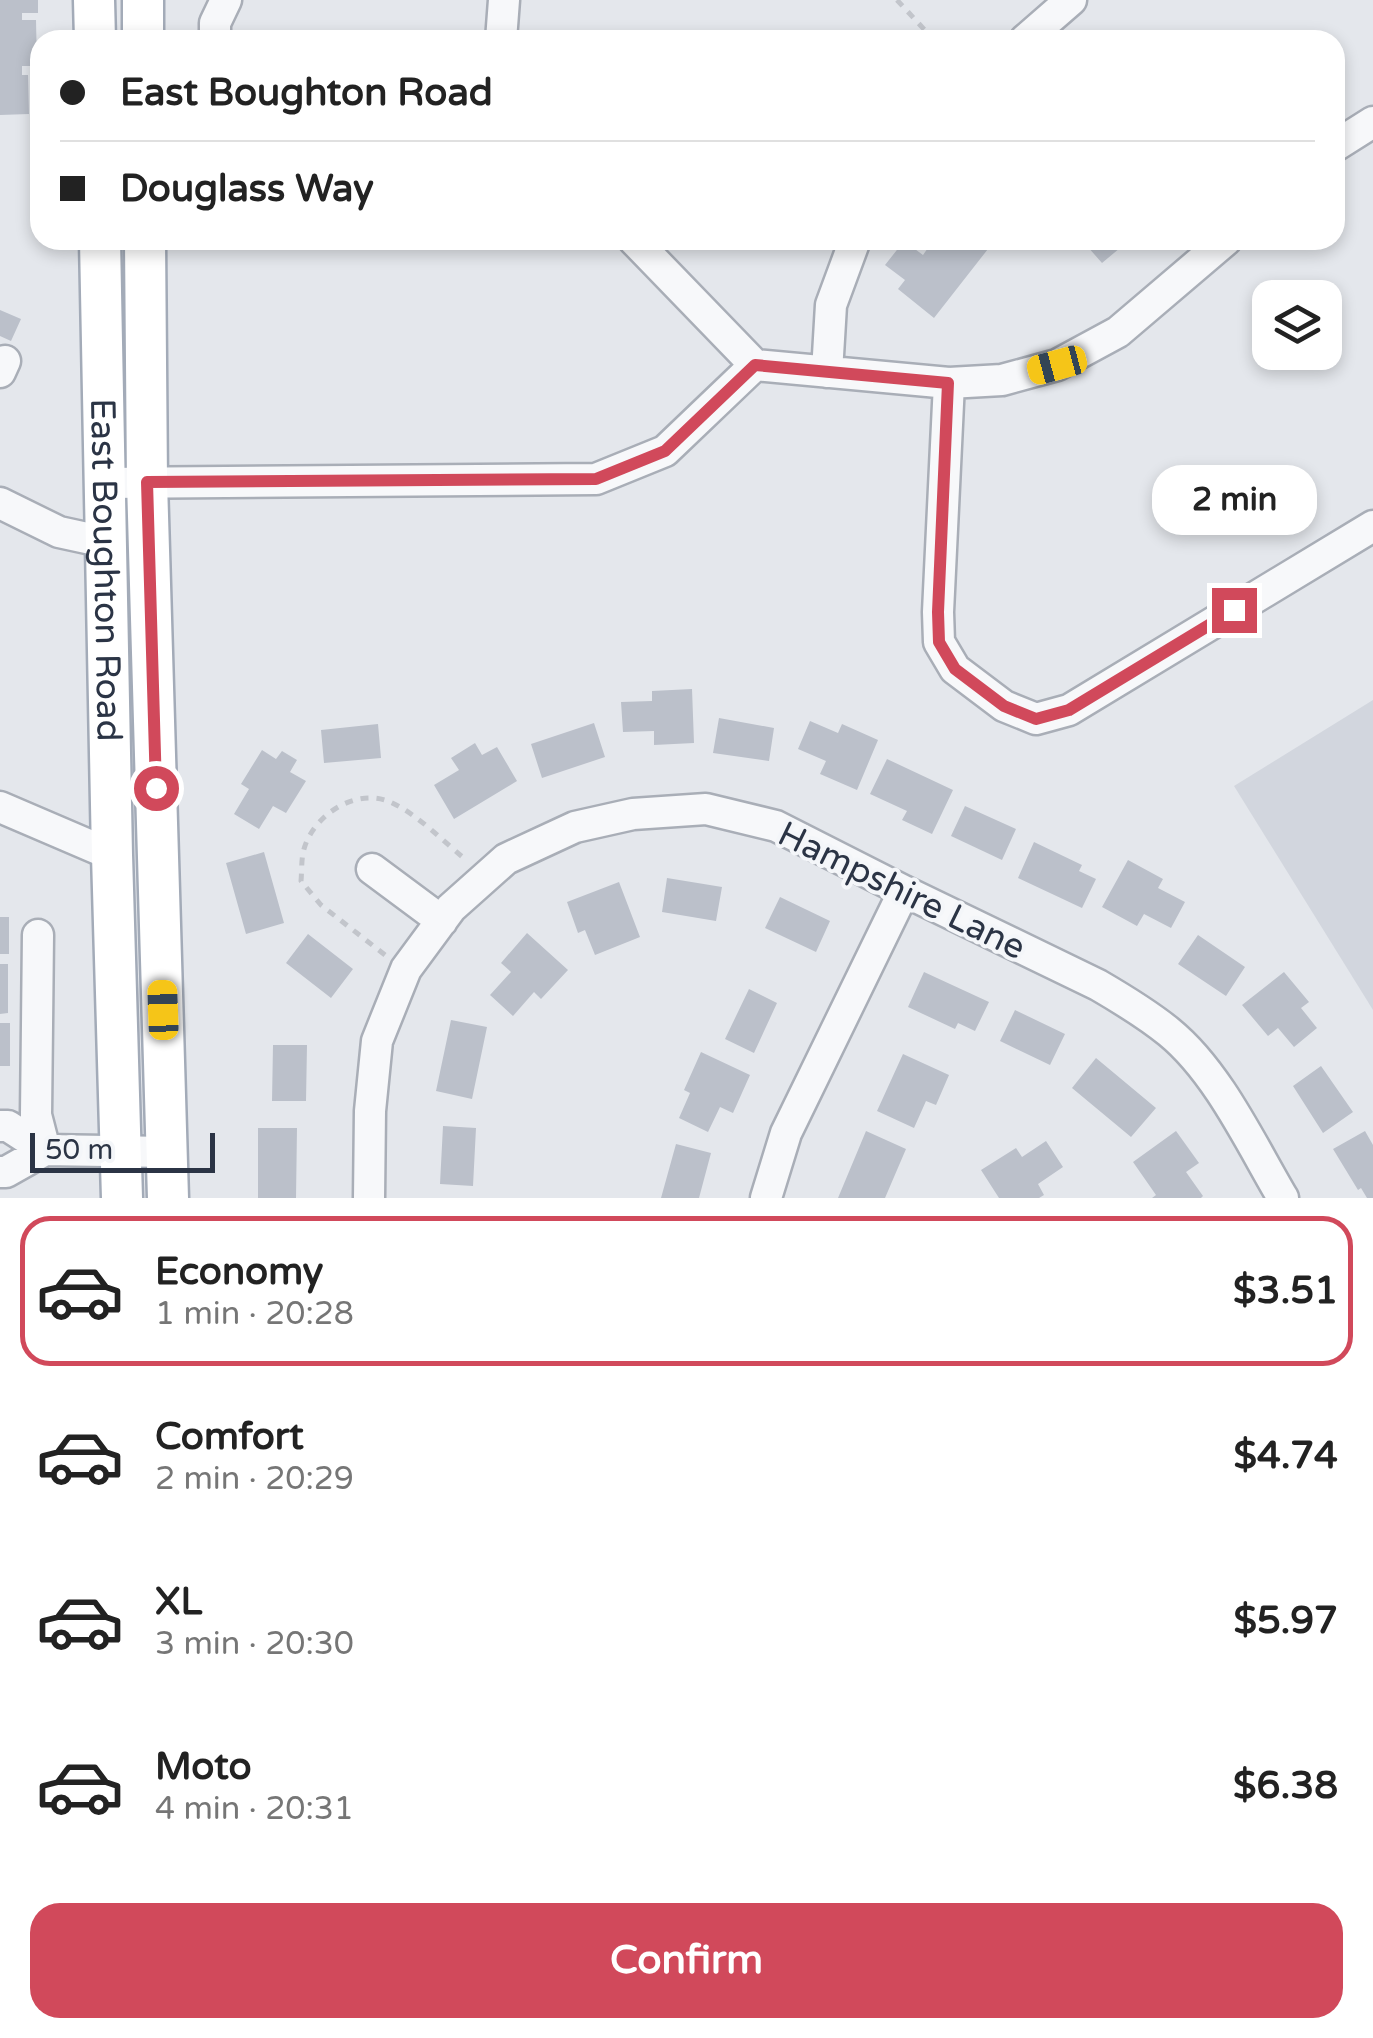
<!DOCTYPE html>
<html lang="en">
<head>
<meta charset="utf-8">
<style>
  :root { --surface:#fff; --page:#f2f2f2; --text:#222; --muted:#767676; --line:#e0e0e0; --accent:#d1495b }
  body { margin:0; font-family:"Varela Round",sans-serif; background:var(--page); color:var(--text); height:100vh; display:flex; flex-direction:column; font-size:38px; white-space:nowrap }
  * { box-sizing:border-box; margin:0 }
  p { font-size:32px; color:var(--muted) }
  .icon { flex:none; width:55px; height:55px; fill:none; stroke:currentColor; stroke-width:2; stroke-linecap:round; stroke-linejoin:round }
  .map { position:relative; height:1198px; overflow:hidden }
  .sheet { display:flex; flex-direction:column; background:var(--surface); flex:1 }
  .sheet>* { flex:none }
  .top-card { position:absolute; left:30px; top:30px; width:1315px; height:220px; border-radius:30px; box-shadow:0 5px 15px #0003; display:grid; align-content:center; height:220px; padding:0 30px; background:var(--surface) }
  .tools { position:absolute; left:1252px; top:280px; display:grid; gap:20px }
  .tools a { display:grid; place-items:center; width:90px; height:90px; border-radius:20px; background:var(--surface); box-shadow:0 5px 15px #0003; font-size:50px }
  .scale { position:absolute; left:30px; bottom:25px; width:185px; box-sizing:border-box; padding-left:10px; border:5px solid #2b3445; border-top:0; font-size:28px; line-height:35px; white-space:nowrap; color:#2b3445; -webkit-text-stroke:8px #f4f6f9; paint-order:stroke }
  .end { position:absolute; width:45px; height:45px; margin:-22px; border:12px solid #d1495b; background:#fff; box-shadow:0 0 0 5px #fff }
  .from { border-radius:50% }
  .bubble { position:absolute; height:70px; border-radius:30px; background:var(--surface); box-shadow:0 5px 15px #0003; font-size:32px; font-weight:800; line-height:70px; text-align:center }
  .car { position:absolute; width:30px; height:60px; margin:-30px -15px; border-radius:12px; box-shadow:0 0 8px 2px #0007; background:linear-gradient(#f5c518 24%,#345 0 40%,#f5c518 0 76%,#345 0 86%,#f5c518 0) }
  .top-card b { display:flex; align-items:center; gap:35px; height:95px; font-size:38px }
  .top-card b+b { border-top:2px solid var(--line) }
  .top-card i { width:25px; height:25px; background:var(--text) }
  ul { padding:18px 0 0; list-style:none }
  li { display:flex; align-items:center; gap:30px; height:150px; margin:0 20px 15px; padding:0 10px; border:5px solid transparent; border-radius:30px }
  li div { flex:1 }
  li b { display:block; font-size:38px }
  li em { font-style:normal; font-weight:800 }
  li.on { border-color:var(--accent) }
  li>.icon { width:90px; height:90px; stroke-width:1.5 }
  .cta { display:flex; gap:20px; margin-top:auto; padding:20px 30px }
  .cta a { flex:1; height:115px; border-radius:30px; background:var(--accent); color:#fff; font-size:40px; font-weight:800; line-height:115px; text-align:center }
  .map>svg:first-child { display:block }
</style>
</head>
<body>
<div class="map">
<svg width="1373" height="1198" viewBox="0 0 1373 1198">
  <rect width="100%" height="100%" fill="#e4e7ec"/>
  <!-- built -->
  <path fill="#d2d6de" d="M1373 700V1010L1234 786Z"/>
  <!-- building -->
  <path fill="#bbc0ca" d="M0 0H38V13H22V20H36L37 66H22V75H28L29 114 0 115Z
    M940 240H995L934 318 898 289 905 280 885 265 904 241 923 255 930 245 934 247Z
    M1094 240H1113L1120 248 1102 263 1087 246Z
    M0 310 21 319 11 341 0 336Z
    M692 689 694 743 654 745V731L623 732 621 702 652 701V691Z
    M719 718 774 728 769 761 713 753Z
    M810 721 838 733 842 724 878 740 857 790 820 774 826 761 798 749Z
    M594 723 605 757 542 778 531 744Z
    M378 724 381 758 324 763 321 730Z
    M475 743 482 755 497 747 517 781 454 819 434 785 459 770 451 758Z
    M262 750 276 759 282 751 297 760 290 772 306 781 286 813 273 806 259 829 234 814 249 789 241 784Z
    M887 759 953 790 932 834 902 820 907 811 870 794Z
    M965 806 1016 829 1002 860 951 836Z
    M1034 842 1082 865 1079 871 1096 879 1082 908 1018 878Z
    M264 852 284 923 246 934 226 863Z
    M1128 860 1163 879 1158 888 1185 902 1171 928 1144 914 1137 926 1102 907Z
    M667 878 722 887 716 921 662 912Z
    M619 882 640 937 595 955 585 930 578 933 567 902Z
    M780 897 830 921 816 952 765 928Z
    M0 917H9V954H0Z
    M527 933 568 970 541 999 534 992 513 1016 490 995 511 972 501 963Z
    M308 934 353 969 331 998 286 963Z
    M1198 935 1245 967 1226 996 1178 964Z
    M0 964H8V1013L0 1014Z
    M924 972 989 1002 975 1031 958 1023 955 1029 908 1007Z
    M1284 972 1309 1002 1301 1008 1317 1028 1294 1047 1278 1028 1268 1036 1242 1005Z
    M749 989 777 1003 754 1053 725 1039Z
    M1015 1010 1065 1034 1050 1065 1000 1041Z
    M451 1020 487 1027 472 1099 436 1091Z
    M0 1023H10V1066H0Z
    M273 1045H307L306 1101H272Z
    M701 1052 750 1075 733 1113 720 1107 708 1132 679 1118 690 1093 684 1090Z
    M903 1054 949 1075 936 1105 926 1101 914 1128 877 1111Z
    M1096 1058 1156 1108 1131 1137 1072 1088Z
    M1321 1066 1353 1112 1323 1133 1293 1086Z
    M443 1126 476 1128 473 1186 440 1184Z
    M258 1128H297L296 1198H258Z
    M866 1131 906 1149 885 1198H838Z
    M1176 1131 1199 1163 1186 1172 1203 1196 1201 1198H1152L1156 1195 1133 1162Z
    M1365 1131 1373 1145V1198H1367L1361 1188 1358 1190 1333 1149Z
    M1046 1141 1063 1167 1038 1184 1044 1195 1039 1198H999L981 1170 1016 1148 1022 1157Z
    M676 1144 711 1153 699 1198H661Z"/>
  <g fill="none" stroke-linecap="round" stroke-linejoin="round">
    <!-- minor casing -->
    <g stroke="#a9aeb7" stroke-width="35">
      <path id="minor" d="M215 40V23L226 0
        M501 40 504 0
        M1025 40 1071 0
        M1335 146 1373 122
        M634 240 755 365
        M0 372 5 361
        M827 372 831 305 855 240
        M949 383 938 612 939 642 955 669 1004 706 1036 719 1069 710 1373 526
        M104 483 596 479 665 451 755 365 949 383 1002 380 1057 365 1118 332 1226 240
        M0 503 59 532 105 542
        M0 807 112 855
        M372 869 442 921
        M38 935 36 1115 45 1150 167 1152
        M0 1126H8L45 1150 6 1172H0
        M369 1198 370 1111 377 1041 406 969 451 908 506 859 575 827 633 814 706 809 776 826 904 891 1098 985C1122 999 1147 1014 1169 1032 1218 1072 1251 1144 1283 1198
        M766 1198 786 1133 904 891"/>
    </g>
    <!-- major casing -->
    <g stroke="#a3abb8" stroke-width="45">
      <g id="major">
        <path d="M94 0 95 40"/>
        <path d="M143 0V40"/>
        <path id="s1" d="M100 240 112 855 122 1198"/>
        <path d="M145 240 147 482 168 1198"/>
      </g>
    </g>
    <!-- path -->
    <path stroke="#c2c5cb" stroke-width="5" stroke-dasharray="8 8" stroke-linecap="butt" d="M897 0 934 40
      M385 955 321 905 301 881C302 871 301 859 304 849 313 816 355 787 390 802 416 813 443 841 465 859"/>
    <!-- minor -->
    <use href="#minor" stroke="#f7f8fa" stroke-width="30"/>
    <!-- major -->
    <use href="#major" stroke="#fff" stroke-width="40"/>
  </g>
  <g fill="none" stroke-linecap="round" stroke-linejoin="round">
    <!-- route -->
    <path stroke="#d1495b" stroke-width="12" d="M156 788 147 482 596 479 665 451 755 365 948 383 938 612 939 642 955 669 1004 706 1036 719 1069 710 1234 610"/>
  </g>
  <g text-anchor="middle" stroke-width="8" stroke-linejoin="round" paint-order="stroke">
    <!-- street labels -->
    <g font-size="35" fill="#2b3445" stroke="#f4f6f9">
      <text dy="12" stroke="none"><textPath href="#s1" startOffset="330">East Boughton Road</textPath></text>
      <text transform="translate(902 890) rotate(26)" y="12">Hampshire Lane</text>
    </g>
  </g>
</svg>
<div class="tools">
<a><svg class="icon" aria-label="layers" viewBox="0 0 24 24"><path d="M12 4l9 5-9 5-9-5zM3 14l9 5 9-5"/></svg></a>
</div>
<div class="scale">50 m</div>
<i class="end from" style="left:156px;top:788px"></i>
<i class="end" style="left:1234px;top:610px"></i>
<div class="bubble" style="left:1152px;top:465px;width:165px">2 min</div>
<i class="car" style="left:1057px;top:365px;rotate:255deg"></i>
<i class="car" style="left:163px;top:1010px;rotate:358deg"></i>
<div class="top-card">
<b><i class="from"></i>East Boughton Road</b>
<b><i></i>Douglass Way</b>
</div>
</div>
<section class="sheet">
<ul>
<li class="on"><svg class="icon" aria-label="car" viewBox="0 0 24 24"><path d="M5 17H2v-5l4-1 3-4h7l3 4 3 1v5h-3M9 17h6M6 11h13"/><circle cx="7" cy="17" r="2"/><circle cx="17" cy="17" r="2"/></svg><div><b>Economy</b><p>1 min · 20:28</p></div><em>$3.51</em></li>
<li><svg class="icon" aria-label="car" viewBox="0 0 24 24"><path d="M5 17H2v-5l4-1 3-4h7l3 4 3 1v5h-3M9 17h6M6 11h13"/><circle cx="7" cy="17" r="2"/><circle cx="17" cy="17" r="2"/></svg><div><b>Comfort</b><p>2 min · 20:29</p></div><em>$4.74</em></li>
<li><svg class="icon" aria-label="car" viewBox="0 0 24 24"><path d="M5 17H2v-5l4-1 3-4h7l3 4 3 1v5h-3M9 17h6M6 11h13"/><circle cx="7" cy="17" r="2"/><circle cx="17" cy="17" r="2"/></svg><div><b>XL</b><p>3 min · 20:30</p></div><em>$5.97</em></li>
<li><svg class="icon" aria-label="car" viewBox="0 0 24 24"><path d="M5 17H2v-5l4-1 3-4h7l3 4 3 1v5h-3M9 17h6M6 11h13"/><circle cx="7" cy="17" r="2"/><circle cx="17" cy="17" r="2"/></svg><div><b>Moto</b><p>4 min · 20:31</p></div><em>$6.38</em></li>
</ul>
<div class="cta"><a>Confirm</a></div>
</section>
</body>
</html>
